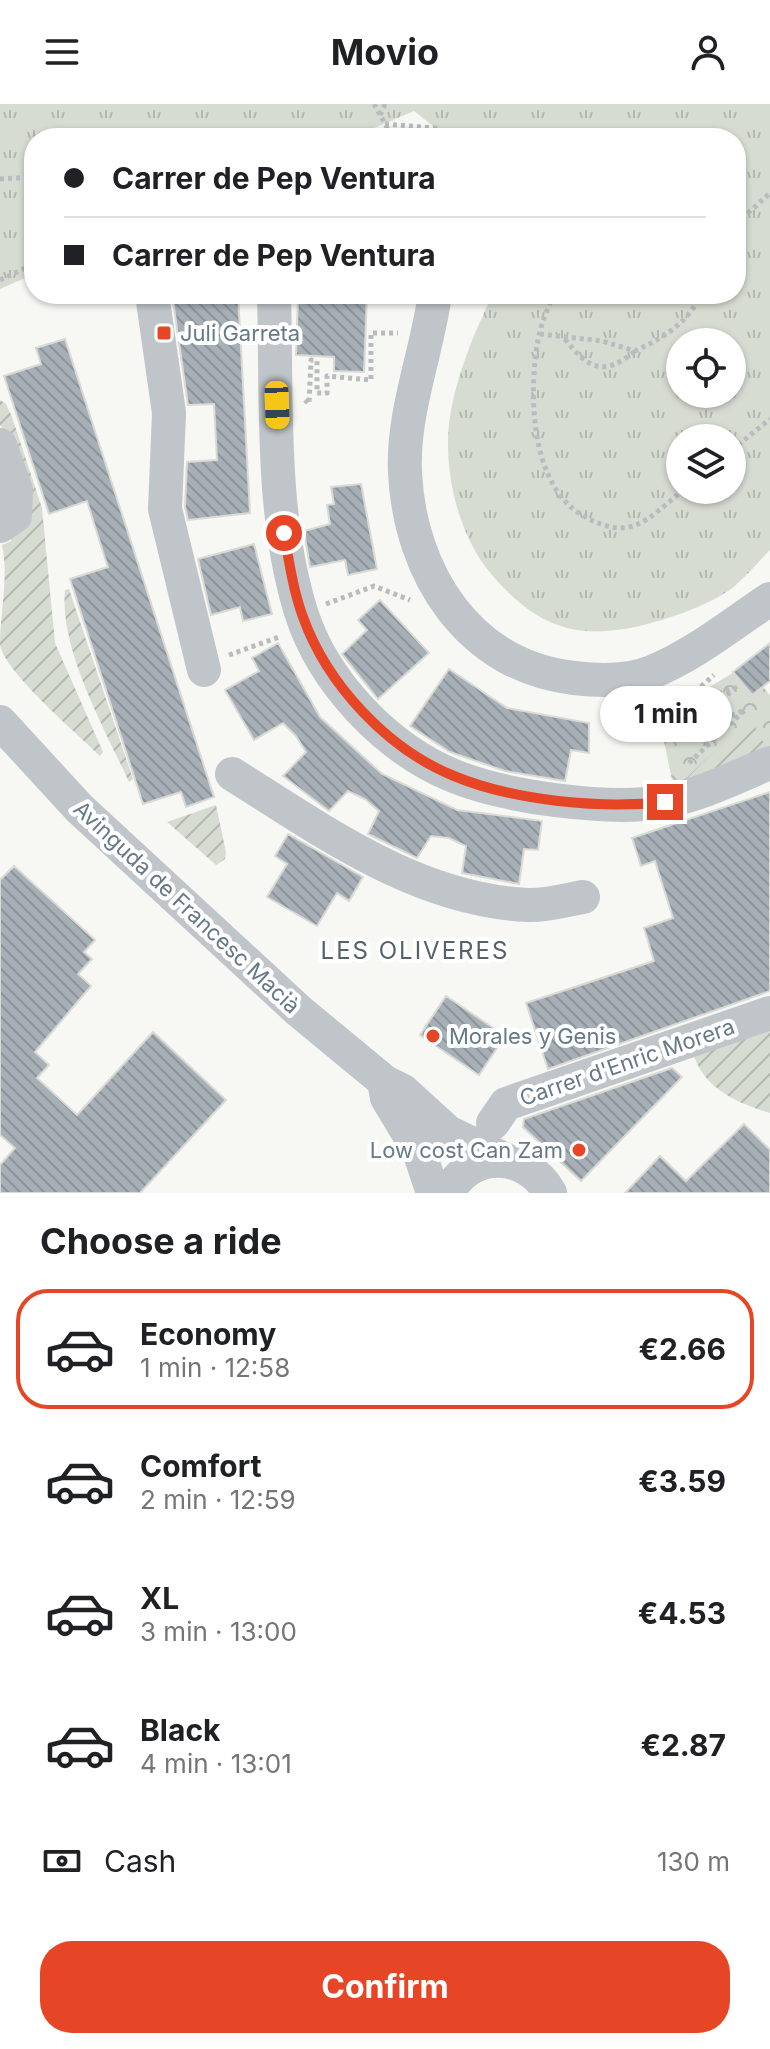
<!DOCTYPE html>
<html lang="en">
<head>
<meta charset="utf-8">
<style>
  :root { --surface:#fff; --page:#f6f6f6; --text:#202124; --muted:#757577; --line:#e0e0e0; --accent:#e64625 }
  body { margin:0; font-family:Inter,sans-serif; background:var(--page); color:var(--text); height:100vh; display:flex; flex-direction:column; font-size:30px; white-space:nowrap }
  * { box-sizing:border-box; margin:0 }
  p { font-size:26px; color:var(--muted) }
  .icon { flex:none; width:44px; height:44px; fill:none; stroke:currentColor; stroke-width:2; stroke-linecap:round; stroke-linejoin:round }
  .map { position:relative; height:1089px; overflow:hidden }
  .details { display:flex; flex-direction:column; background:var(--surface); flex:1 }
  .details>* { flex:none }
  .guide { position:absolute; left:24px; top:24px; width:722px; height:176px; border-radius:32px; box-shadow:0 2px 6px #0004; display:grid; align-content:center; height:176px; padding:0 40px; background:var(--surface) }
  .controls { position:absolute; left:666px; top:224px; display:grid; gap:16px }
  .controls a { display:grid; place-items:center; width:80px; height:80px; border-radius:50%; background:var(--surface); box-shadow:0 2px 6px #0004; font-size:40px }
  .end { position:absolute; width:36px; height:36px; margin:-18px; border:10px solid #e64625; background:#fff; box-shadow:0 0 0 4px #fff }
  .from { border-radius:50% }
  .bubble { position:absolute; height:56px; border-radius:28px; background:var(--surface); box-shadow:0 2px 6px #0004; font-size:26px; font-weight:700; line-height:56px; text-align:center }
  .car { position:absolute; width:24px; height:48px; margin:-24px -12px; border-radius:10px; box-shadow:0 0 6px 2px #0007; background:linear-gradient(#f5c518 24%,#345 0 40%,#f5c518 0 76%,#345 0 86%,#f5c518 0) }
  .guide b { display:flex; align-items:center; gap:28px; height:76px; font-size:30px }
  .guide b+b { border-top:2px solid var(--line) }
  .guide i { width:20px; height:20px; background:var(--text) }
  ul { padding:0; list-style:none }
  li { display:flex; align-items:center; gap:24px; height:120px; margin:0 16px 12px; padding:0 24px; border:4px solid transparent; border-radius:32px }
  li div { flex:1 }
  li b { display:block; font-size:30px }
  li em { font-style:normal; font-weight:700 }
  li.current { border-color:var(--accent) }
  li>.icon { width:72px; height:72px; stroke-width:1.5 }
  h2 { padding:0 40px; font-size:36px; line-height:96px }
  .pay { display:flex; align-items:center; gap:20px; height:88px; padding:0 40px; font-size:30px }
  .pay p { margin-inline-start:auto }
  .cta { display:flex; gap:16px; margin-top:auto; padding:16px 40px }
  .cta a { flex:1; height:92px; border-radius:32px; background:var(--accent); color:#fff; font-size:32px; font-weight:700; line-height:92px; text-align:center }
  header { display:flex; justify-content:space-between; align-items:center; height:104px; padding:0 40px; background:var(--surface); font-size:36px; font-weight:700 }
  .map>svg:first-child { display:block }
</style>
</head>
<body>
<header><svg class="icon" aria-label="menu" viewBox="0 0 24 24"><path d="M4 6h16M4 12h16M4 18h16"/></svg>Movio<svg class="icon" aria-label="person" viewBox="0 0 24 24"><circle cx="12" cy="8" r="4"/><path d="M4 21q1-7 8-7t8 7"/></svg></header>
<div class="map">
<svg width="770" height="1089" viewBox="0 0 770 1089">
  <defs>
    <pattern id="grass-tufts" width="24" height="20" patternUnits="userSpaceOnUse" patternTransform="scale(2)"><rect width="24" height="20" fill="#d7dcd3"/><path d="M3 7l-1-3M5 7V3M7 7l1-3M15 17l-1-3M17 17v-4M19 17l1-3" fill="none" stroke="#b2b7b1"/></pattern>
    <pattern id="forest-crowns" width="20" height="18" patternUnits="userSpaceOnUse" patternTransform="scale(2)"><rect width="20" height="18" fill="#d7dcd3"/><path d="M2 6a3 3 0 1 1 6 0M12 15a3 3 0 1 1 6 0" fill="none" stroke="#b2b7b1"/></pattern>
    <pattern id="garden-furrows" width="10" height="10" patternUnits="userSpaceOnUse" patternTransform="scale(2)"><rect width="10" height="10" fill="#d7dcd3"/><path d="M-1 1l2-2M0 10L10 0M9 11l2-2" fill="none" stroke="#b2b7b1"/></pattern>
    <pattern id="building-back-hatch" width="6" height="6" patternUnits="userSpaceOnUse" patternTransform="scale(2)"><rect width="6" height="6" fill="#a7b0b6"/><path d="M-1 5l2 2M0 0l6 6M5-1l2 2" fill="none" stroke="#8c949a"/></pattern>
  </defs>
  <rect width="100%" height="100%" fill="#f7f7f4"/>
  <!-- grass -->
  <path fill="url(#grass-tufts)" fill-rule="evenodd" d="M0 0H770V446C757 459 745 474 731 485 713 498 687 508 665 515 590 538 544 532 492 471 461 435 447 381 448 334 450 286 472 233 493 190H736V34H448L414 7 351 34H34V170L0 185ZM680 238H732V290H680ZM680 334H732V386H680Z"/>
  <!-- forest -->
  <path fill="url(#forest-crowns)" d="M733 569 752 591 763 583 770 591V648L674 686 664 637 678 634 673 604Z"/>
  <!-- garden -->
  <path fill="url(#garden-furrows)" d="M0 296 6 300 12 313 42 404 55 539 103 648 100 652C77 629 6 570 0 541 0 508 9 472 2 441L11 437 8 332 0 321Z
    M69 485 133 675 129 678C105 625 59 545 65 486Z
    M750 613 763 638 770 634V645L674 686Z
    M216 701 226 748 225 755 216 761 167 718Z
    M770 922V1009C737 999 702 984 693 948Z"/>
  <!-- building -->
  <path fill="url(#building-back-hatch)" stroke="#d9d9d6" stroke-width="2" d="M172 190H238L250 409 188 416 185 403 187 358 217 356 214 300 188 301Z
    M337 190H367L364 268 334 267V253L296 251 298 193Z
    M65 235 214 693 186 703 181 688 143 700 70 475 108 463 103 448 87 397 49 410 4 272 41 260 36 244Z
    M361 380 377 465 348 471 345 456 310 463 304 427 330 420 327 401 334 400 331 383Z
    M254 440 272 510 243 517 240 503 211 511 198 455Z
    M380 496 429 549 378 595 342 550 367 526 358 516Z
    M278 539 320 613 382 670 457 706 542 717 538 746 524 745 519 780 462 769 466 742 449 734 431 732 417 754 368 730 379 707 365 695 348 687 329 707 283 672 306 648 296 632 283 619 254 636 225 586 259 567 252 554Z
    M770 539V577L752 591 733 568Z
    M449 565 507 604 589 619V649L571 646 565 677 505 667 450 648 410 622Z
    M770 688V887L548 965 526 899 654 857 644 824 673 814 655 757 641 762 632 734Z
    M288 730 363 773 349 797 337 789 317 822 267 793 287 760 275 752Z
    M14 762 95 836 84 848 92 855 78 870 91 882 35 948 49 961 37 974 77 1011 153 928 226 996 140 1089H0V1061L15 1044 0 1031V776Z
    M446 892 505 932 479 971 420 931Z
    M672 964 682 973 581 1077 523 1023 524 1015Z
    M744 1020 770 1046V1089H625L660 1052 686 1077Z"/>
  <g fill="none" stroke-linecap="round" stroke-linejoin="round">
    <!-- path -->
    <path stroke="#b8bcbf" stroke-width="5" stroke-dasharray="4 4" stroke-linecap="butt" d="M374 0 393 34
      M380 11 385 0
      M385 20 435 24 453 34
      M0 75 34 73
      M736 120 770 89
      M0 176 34 160
      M553 190C549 203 542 217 539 231 528 285 529 380 582 411 630 439 646 417 683 386
      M540 230 602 237 635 247C665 233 687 219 702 190
      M565 235C588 265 604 273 635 247
      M305 296 309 300 311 256 317 257V289H327V272L371 276V229H398
      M732 346 770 315
      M326 500 374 482 410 496
      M229 551 279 533
      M689 659 745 606 681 632 735 584 677 604 714 571"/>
    <!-- minor -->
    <path stroke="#c0c5c9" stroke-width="34" d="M152 190 169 309 165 405 204 566
      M274 190C277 295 270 408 301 508 323 578 387 645 454 672 505 693 608 707 662 698 699 692 735 673 770 659
      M435 190C427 249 402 309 405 369 410 469 468 562 574 574 599 577 628 578 652 568 694 551 732 520 770 495
      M0 341 16 386 15 412 0 422
      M0 618 79 704 299 907 385 978 403 987 448 1028 508 1057
      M232 670C323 727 417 796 528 801 545 802 565 796 583 793
      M385 983 387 994 419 1047 433 1089
      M493 1019 506 1000 770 909
      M448 1089C470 1045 527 1047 550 1089"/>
  </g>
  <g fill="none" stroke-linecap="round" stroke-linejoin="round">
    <!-- route -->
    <path stroke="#e64625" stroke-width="10" d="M284 429C289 457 293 486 303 513 327 580 387 645 454 672 514 697 602 705 665 698"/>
  </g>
  <!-- markers -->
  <g fill="#e64625" stroke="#fff" stroke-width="3">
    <rect x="156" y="221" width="16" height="16" rx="4"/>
    <circle cx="433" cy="932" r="8"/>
    <circle cx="579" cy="1046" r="8"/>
  </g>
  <g text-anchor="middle" stroke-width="8" stroke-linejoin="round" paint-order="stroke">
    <!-- poi labels -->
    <g font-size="22" fill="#667986" stroke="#fff" text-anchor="start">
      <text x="180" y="237">Juli Garreta</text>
      <text x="449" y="940">Morales y Genis</text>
      <text x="563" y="1054" text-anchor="end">Low cost Can Zam</text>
    </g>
    <!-- street labels -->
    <g font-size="22" fill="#667986" stroke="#fff">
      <text transform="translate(187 803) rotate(43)" y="8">Avinguda de Francesc Macià</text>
      <text transform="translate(627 958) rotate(-19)" y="8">Carrer d'Enric Morera</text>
    </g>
    <!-- neighbourhood labels -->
    <g font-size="24" letter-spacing="2" fill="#54626a" stroke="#fff">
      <text x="415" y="855">LES OLIVERES</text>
    </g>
  </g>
</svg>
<div class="controls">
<a><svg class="icon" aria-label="locate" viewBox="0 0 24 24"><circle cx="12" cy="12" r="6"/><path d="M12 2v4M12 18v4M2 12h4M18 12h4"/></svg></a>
<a><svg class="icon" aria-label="layers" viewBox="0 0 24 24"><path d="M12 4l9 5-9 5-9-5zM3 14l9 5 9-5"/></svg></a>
</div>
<i class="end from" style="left:284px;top:429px"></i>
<i class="end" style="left:665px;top:698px"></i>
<div class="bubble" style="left:600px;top:582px;width:132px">1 min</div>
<i class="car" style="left:277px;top:301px;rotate:178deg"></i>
<div class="guide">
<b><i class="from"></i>Carrer de Pep Ventura</b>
<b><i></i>Carrer de Pep Ventura</b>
</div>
</div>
<section class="details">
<h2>Choose a ride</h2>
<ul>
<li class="current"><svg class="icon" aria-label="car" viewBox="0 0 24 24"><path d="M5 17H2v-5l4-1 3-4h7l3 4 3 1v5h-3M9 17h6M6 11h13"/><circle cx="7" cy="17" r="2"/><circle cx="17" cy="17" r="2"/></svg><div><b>Economy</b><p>1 min · 12:58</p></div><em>€2.66</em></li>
<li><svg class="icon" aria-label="car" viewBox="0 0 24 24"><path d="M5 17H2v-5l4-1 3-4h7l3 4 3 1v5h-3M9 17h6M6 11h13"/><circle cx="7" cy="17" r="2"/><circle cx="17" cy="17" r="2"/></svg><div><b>Comfort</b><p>2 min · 12:59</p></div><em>€3.59</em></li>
<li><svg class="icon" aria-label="car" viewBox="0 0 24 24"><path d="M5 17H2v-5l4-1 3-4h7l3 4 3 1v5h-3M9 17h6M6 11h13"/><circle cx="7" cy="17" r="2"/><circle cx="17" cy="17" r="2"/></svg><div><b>XL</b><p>3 min · 13:00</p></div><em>€4.53</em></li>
<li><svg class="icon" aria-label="car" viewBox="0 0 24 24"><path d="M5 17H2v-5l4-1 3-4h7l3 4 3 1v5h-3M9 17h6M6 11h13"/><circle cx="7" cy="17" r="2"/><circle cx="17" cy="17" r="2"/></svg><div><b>Black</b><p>4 min · 13:01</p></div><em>€2.87</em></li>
</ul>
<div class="pay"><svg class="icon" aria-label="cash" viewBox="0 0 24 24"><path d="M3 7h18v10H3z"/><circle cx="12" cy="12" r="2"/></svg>Cash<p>130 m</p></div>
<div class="cta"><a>Confirm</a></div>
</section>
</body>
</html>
